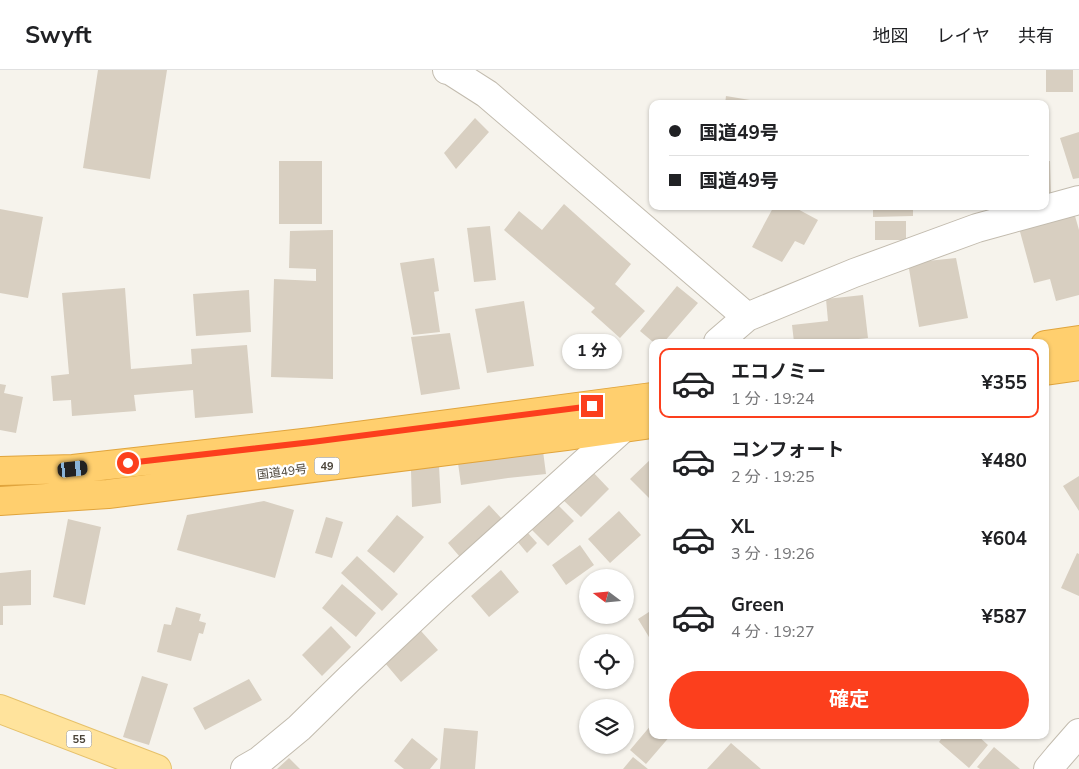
<!DOCTYPE html>
<html lang="ja">
<head>
<meta charset="utf-8">
<style>
  :root { --surface:#fff; --page:#f2f2f2; --text:#202124; --muted:#757577; --line:#e0e0e0; --accent:#fc3f1d }
  body { margin:0; font-family:"Nunito Sans","Noto Sans JP",sans-serif; background:var(--page); color:var(--text); height:100vh; display:flex; flex-direction:column; font-size:19px; white-space:nowrap }
  * { box-sizing:border-box; margin:0 }
  p { font-size:16px; color:var(--muted) }
  .icon { flex:none; width:28px; height:28px; fill:none; stroke:currentColor; stroke-width:2; stroke-linecap:round; stroke-linejoin:round }
  .map { position:relative; flex:1; overflow:hidden }
  .panel { position:absolute; left:649px; top:269px; width:400px; height:400px; display:flex; flex-direction:column; background:var(--surface); border-radius:10px; box-shadow:0 1px 4px #0004 }
  .panel>* { flex:none }
  .top-card { position:absolute; left:649px; top:30px; width:400px; height:110px; border-radius:10px; box-shadow:0 1px 4px #0004; display:grid; align-content:center; height:110px; padding:0 20px; background:var(--surface) }
  .needle { width:32px; rotate:286deg }
  .fabs { position:absolute; left:579px; top:499px; display:grid; gap:10px }
  .fabs a { display:grid; place-items:center; width:55px; height:55px; border-radius:50%; background:var(--surface); box-shadow:0 1px 4px #0004; font-size:25px }
  .end { position:absolute; width:22px; height:22px; margin:-11px; border:6px solid #fc3f1d; background:#fff; box-shadow:0 0 0 2px #fff }
  .from { border-radius:50% }
  .bubble { position:absolute; height:35px; border-radius:18px; background:var(--surface); box-shadow:0 1px 4px #0004; font-size:16px; font-weight:700; line-height:35px; text-align:center }
  .car { position:absolute; width:15px; height:30px; margin:-15px -8px; border-radius:6px; box-shadow:0 0 4px 1px #0007; background:linear-gradient(#222 24%,#8ab4d8 0 40%,#222 0 76%,#8ab4d8 0 86%,#222 0) }
  .top-card b { display:flex; align-items:center; gap:18px; height:48px; font-size:19px }
  .top-card b+b { border-top:1px solid var(--line) }
  .top-card i { width:12px; height:12px; background:var(--text) }
  ul { padding:9px 0 0; list-style:none }
  li { display:flex; align-items:center; gap:15px; height:70px; margin:0 10px 8px; padding:0 10px; border:2px solid transparent; border-radius:10px }
  li div { flex:1 }
  li b { display:block; font-size:19px }
  li em { font-style:normal; font-weight:700 }
  li.current { border-color:var(--accent) }
  li>.icon { width:45px; height:45px; stroke-width:1.5 }
  .action { display:flex; gap:10px; margin-top:auto; padding:10px 20px }
  .action a { flex:1; height:58px; border-radius:30px; background:var(--accent); color:#fff; font-size:20px; font-weight:700; line-height:58px; text-align:center }
  header { display:flex; align-items:center; gap:30px; box-sizing:border-box; height:70px; padding:0 25px; background:var(--surface); border-bottom:1px solid var(--line) }
  header strong { font-size:24px }
  nav { display:flex; gap:28px; margin-inline-start:auto; font-size:18px }
  .map>svg:first-child { display:block }
</style>
</head>
<body>
<header>
<strong>Swyft</strong>
<nav><a>地図</a><a>レイヤ</a><a>共有</a></nav>
</header>
<div class="map">
<svg width="1079" height="699" viewBox="0 0 1079 699">
  <rect width="100%" height="100%" fill="#f6f3ec"/>
  <!-- building -->
  <path fill="#d8cfc1" d="M98 0H167L150 109 83 98Z
    M1046 0H1073V22H1046Z
    M726 26 750 30 749 34H725Z
    M475 48 489 62 456 99 444 83Z
    M1079 62V108L1073 109 1060 68Z
    M279 91H322V154H279Z
    M1045 91H1050L1051 123H1045Z
    M564 134 631 194 615 214 645 241 620 268 591 242 595 238 504 160 519 141 542 160Z
    M743 136H761L760 140 742 137Z
    M774 136H792L818 150 804 175 795 171 782 192 752 177Z
    M873 136H913V146L873 147Z
    M0 139 43 147 28 228 0 223Z
    M1075 146 1079 160V225L1056 231 1050 209 1034 213 1019 158Z
    M875 151H906V170H875Z
    M490 156 496 210 474 212 467 158Z
    M333 160V309L271 307 274 209 316 211V199L289 198 290 161Z
    M434 188 439 221 434 222 440 262 413 265 400 193Z
    M956 188 968 248 919 257 908 193Z
    M677 216 698 233 664 272H653L640 261Z
    M125 218 131 299 192 294 191 279 247 275 253 343 195 348 193 320 134 325 136 341 72 346 71 330 53 331 51 306 69 304 62 223Z
    M249 220 251 262 196 266 193 224Z
    M863 225 868 268 830 272H794L792 255 828 251 826 229Z
    M524 231 534 296 487 303 475 239Z
    M450 263 460 319 421 325 411 267Z
    M0 314 6 315 4 323 23 327 16 363 0 360Z
    M543 381 546 404 508 408 461 415 458 393Z
    M652 388V431L630 409Z
    M439 396 441 433 412 437 411 400Z
    M590 399 609 419 581 447 561 428Z
    M1079 406V441L1063 416Z
    M264 431 294 440 275 508 177 480 187 445Z
    M556 433 574 451 548 476 530 458Z
    M489 435 502 449 460 487 448 473Z
    M619 441 641 465 610 493 588 469Z
    M397 445 424 467 394 503 367 481Z
    M326 447 343 452 332 488 315 483Z
    M68 449 101 457 85 535 53 527Z
    M527 462 537 473 527 483 517 471Z
    M580 475 594 495 566 515 552 495Z
    M1077 483 1079 484V526L1061 518Z
    M357 486 398 524 382 541 341 503Z
    M31 500V535L3 536V555H0V503Z
    M501 500 519 522 489 547 471 526Z
    M342 514 376 543 356 567 322 538Z
    M176 537 201 544 199 551 206 553 203 564 199 563 191 591 157 582 164 554 171 555Z
    M652 540V572L638 549Z
    M331 556 351 577 322 606 302 585Z
    M421 561 438 580 401 612 385 593Z
    M142 606 168 614 149 675 123 667Z
    M249 609 262 630 205 660 193 638Z
    M652 654V665H671L646 694 630 680Z
    M444 658 478 661 475 699H440Z
    M944 665H977L988 675 969 698 939 672Z
    M412 668 438 689 430 699H404L394 691Z
    M731 673 761 699H707Z
    M994 677 1020 699H980L977 697Z
    M633 687 648 699H623Z
    M289 688 300 699H277Z"/>
  <g fill="none" stroke-linecap="round" stroke-linejoin="round">
    <!-- minor casing -->
    <g stroke="#c2bbae" stroke-width="30">
      <path id="minor" d="M447 0 451 1 487 24 747 247
        M718 272 747 247 854 203 977 158 1079 130
        M245 699 259 691 299 658 349 609 438 525 633 349
        M1048 699 1058 687 1079 663"/>
    </g>
    <!-- major casing -->
    <g stroke="#e6c16a" stroke-width="30">
      <path id="major" d="M0 639 157 699"/>
    </g>
    <!-- highway casing -->
    <g stroke="#e0a43c" stroke-width="30">
      <path id="highway" d="M1045 275 1079 270
        M1045 301 1079 296
        M0 401 73 399 312 372 652 327
        M0 431 108 424 566 366 652 354"/>
    </g>
    <!-- minor -->
    <use href="#minor" stroke="#fff" stroke-width="28"/>
    <!-- major -->
    <use href="#major" stroke="#ffe39c" stroke-width="28"/>
    <!-- highway -->
    <use href="#highway" stroke="#ffcf6e" stroke-width="28"/>
  </g>
  <g fill="none" stroke-linecap="round" stroke-linejoin="round">
    <!-- route -->
    <path stroke="#fc3f1d" stroke-width="6" d="M128 393 312 372 592 336"/>
  </g>
  <g text-anchor="middle" stroke-width="4.5" stroke-linejoin="round" paint-order="stroke">
    <!-- shield labels -->
    <g fill="#fff" stroke="#817c74" stroke-width="1">
      <rect x="314.5" y="387.5" width="25" height="17" rx="4"/>
      <rect x="66.5" y="660.5" width="25" height="17" rx="4"/>
    </g>
    <g font-size="11" font-weight="bold" fill="#4b4439">
      <text x="327" y="400">49</text>
      <text x="79" y="673">55</text>
    </g>
    <!-- street labels -->
    <g font-size="12" fill="#4b4439" stroke="#fff">
      <text transform="translate(282 402) rotate(-7)" y="4">国道49号</text>
    </g>
  </g>
</svg>
<div class="fabs">
<a><svg class="needle" viewBox="-14 -14 28 28"><path d="M0-13l5 13h-10z" fill="#e53935"/><path d="M0 13l5-13h-10z" fill="#757577"/></svg></a>
<a><svg class="icon" aria-label="locate" viewBox="0 0 24 24"><circle cx="12" cy="12" r="6"/><path d="M12 2v4M12 18v4M2 12h4M18 12h4"/></svg></a>
<a><svg class="icon" aria-label="layers" viewBox="0 0 24 24"><path d="M12 4l9 5-9 5-9-5zM3 14l9 5 9-5"/></svg></a>
</div>
<i class="end from" style="left:128px;top:393px"></i>
<i class="end" style="left:592px;top:336px"></i>
<div class="bubble" style="left:562px;top:264px;width:60px">1 分</div>
<i class="car" style="left:73px;top:399px;rotate:84deg"></i>
<div class="top-card">
<b><i class="from"></i>国道49号</b>
<b><i></i>国道49号</b>
</div>
<section class="panel">
<ul>
<li class="current"><svg class="icon" aria-label="car" viewBox="0 0 24 24"><path d="M5 17H2v-5l4-1 3-4h7l3 4 3 1v5h-3M9 17h6M6 11h13"/><circle cx="7" cy="17" r="2"/><circle cx="17" cy="17" r="2"/></svg><div><b>エコノミー</b><p>1 分 · 19:24</p></div><em>¥355</em></li>
<li><svg class="icon" aria-label="car" viewBox="0 0 24 24"><path d="M5 17H2v-5l4-1 3-4h7l3 4 3 1v5h-3M9 17h6M6 11h13"/><circle cx="7" cy="17" r="2"/><circle cx="17" cy="17" r="2"/></svg><div><b>コンフォート</b><p>2 分 · 19:25</p></div><em>¥480</em></li>
<li><svg class="icon" aria-label="car" viewBox="0 0 24 24"><path d="M5 17H2v-5l4-1 3-4h7l3 4 3 1v5h-3M9 17h6M6 11h13"/><circle cx="7" cy="17" r="2"/><circle cx="17" cy="17" r="2"/></svg><div><b>XL</b><p>3 分 · 19:26</p></div><em>¥604</em></li>
<li><svg class="icon" aria-label="car" viewBox="0 0 24 24"><path d="M5 17H2v-5l4-1 3-4h7l3 4 3 1v5h-3M9 17h6M6 11h13"/><circle cx="7" cy="17" r="2"/><circle cx="17" cy="17" r="2"/></svg><div><b>Green</b><p>4 分 · 19:27</p></div><em>¥587</em></li>
</ul>
<div class="action"><a>確定</a></div>
</section>
</div>
</body>
</html>
